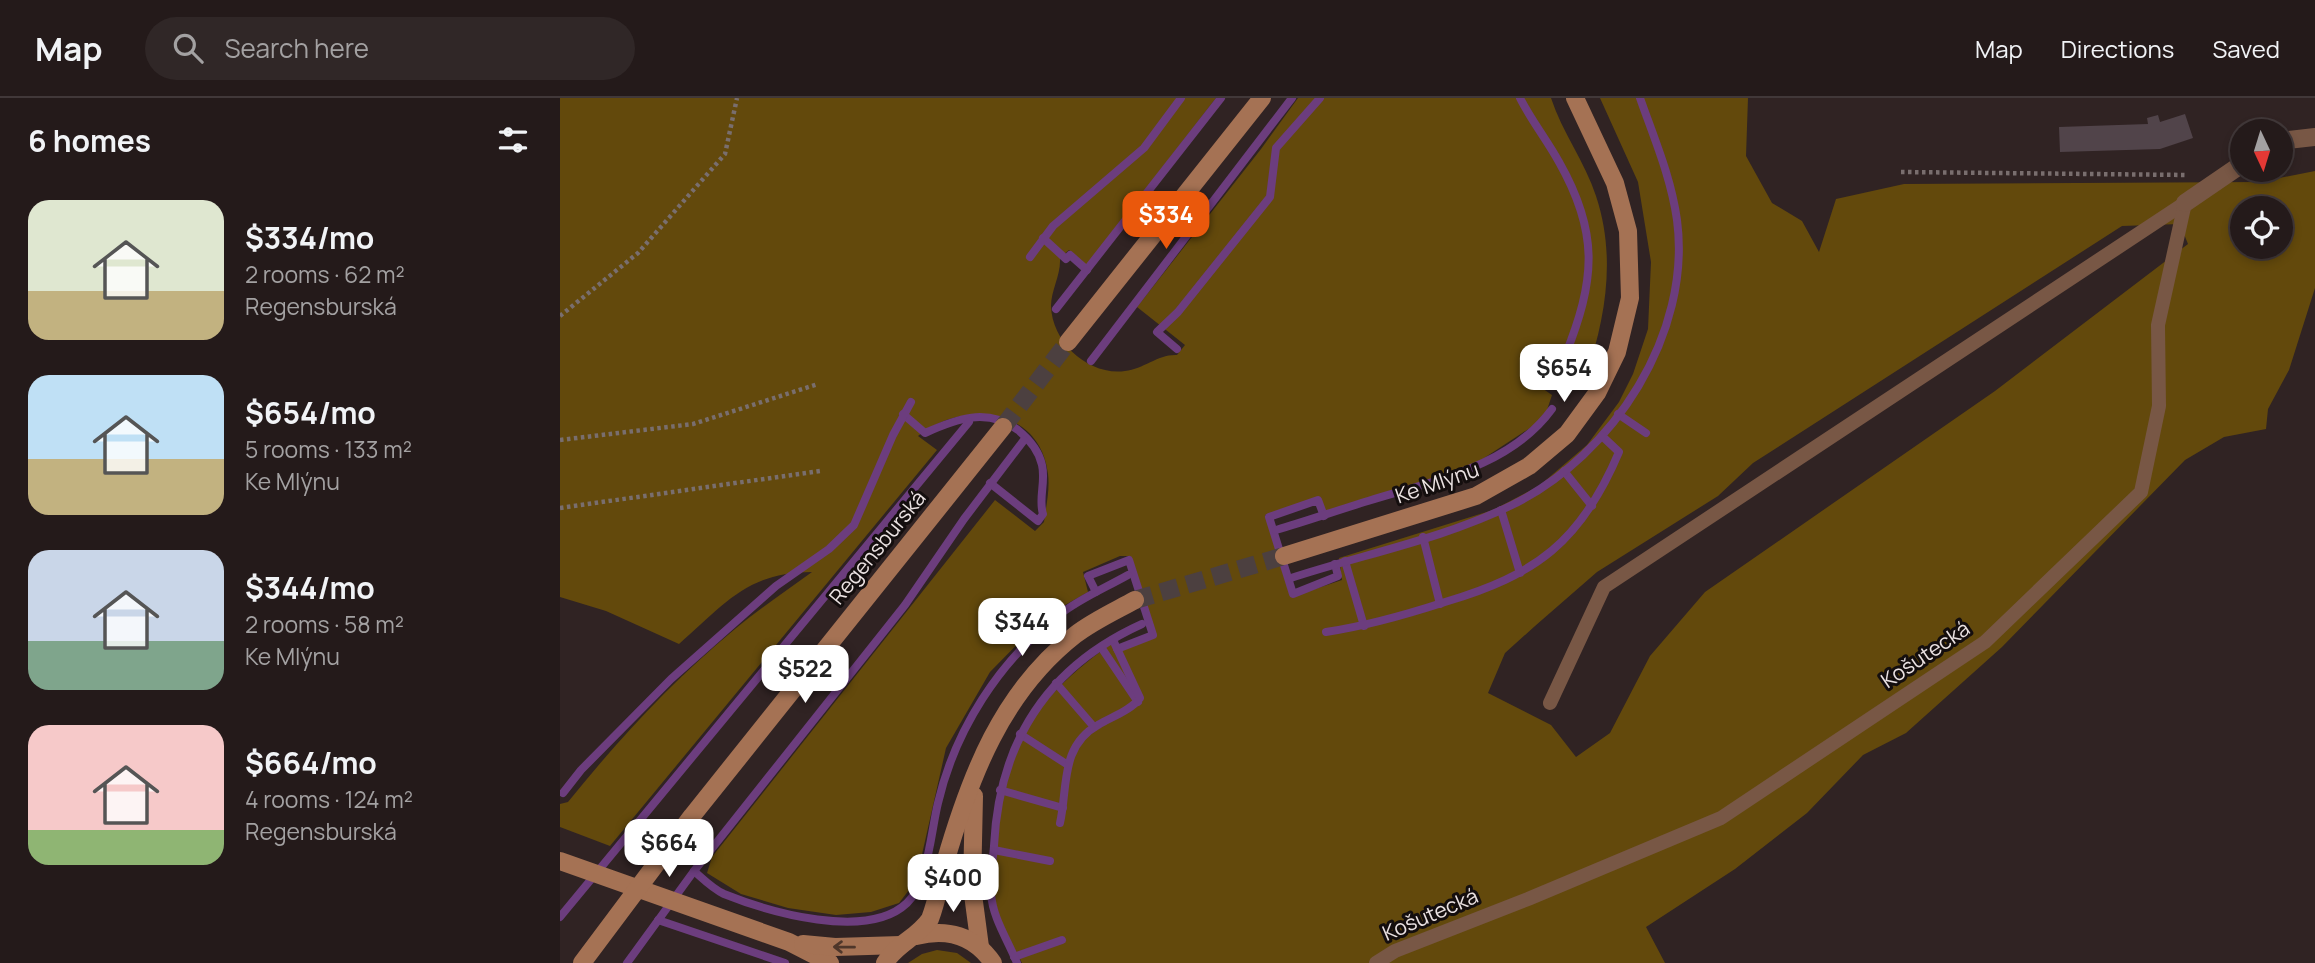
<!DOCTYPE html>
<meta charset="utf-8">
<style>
:root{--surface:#241a1a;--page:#302727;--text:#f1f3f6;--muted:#a3a1a2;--line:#413839;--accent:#ea580c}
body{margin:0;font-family:Manrope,sans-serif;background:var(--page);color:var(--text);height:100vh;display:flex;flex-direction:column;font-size:26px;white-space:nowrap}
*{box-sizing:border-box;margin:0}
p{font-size:23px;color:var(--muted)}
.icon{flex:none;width:38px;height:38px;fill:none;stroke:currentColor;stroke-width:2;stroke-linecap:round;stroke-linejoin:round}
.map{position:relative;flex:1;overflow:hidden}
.sheet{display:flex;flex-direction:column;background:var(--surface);width:560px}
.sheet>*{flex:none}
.needle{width:46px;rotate:176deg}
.fabs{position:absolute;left:1670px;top:21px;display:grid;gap:14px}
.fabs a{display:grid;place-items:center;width:63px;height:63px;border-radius:50%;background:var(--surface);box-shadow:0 4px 10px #0003,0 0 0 2px var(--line);font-size:35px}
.price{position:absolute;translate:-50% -60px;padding:0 16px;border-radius:14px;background:#fff;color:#222;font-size:23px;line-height:46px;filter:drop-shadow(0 2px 4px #0008)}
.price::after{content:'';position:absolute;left:50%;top:42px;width:21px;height:16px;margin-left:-10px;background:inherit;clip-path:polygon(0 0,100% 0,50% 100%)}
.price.current{background:var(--accent);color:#fff}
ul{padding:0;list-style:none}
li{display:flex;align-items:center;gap:21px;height:175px;padding:0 28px}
li span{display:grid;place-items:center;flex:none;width:196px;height:140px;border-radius:21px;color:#555}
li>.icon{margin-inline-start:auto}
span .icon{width:84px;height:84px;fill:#fffc;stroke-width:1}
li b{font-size:30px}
h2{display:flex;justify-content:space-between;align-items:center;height:84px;padding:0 28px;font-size:30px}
header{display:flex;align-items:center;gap:42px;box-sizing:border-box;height:98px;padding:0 35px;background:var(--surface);border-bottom:2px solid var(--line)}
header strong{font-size:33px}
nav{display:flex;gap:38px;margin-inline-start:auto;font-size:24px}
.search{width:490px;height:63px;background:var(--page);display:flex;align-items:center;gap:18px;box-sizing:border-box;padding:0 24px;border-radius:38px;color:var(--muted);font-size:26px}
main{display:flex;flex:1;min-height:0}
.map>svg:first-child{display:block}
</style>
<header>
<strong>Map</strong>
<div class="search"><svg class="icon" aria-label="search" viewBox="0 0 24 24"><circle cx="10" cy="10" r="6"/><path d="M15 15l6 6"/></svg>Search here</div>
<nav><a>Map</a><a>Directions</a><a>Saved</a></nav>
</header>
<main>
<section class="sheet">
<h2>6 homes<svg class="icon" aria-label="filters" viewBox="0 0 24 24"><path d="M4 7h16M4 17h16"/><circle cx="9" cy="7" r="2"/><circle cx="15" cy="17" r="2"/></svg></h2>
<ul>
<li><span style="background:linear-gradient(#dfe7d0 65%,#c2b280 0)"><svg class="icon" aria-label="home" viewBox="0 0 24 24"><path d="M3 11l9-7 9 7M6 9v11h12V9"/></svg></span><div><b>$334/mo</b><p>2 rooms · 62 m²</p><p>Regensburská</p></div></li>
<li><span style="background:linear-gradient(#bfe0f5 60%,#c2b280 0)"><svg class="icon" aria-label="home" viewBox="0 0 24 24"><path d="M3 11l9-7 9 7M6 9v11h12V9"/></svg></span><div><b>$654/mo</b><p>5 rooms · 133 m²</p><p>Ke Mlýnu</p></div></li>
<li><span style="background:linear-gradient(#c9d6e8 65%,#7fa58c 0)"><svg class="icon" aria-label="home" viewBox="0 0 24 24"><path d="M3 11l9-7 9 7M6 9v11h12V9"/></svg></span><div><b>$344/mo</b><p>2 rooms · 58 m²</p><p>Ke Mlýnu</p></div></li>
<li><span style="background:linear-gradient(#f6c9c9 75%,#8fb573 0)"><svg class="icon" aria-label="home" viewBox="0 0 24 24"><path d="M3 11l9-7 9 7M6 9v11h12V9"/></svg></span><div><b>$664/mo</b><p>4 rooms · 124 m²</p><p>Regensburská</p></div></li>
</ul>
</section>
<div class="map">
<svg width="1755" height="865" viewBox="0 0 1755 865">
<rect width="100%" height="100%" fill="#302323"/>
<g fill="#63490c" fill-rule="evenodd">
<path d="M0,0H656L526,168L509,152L500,160C501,177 491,192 491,208C492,245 529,278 565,273C584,271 598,256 617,257L625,247L577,209L701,51L738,0H991C1002,34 1025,64 1036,98C1056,158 1046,219 1026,278L1019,282L986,265L976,286L992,297L986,315L973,328L915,366L899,374L765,415L760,399L705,417L731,499L782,482L779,460L933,412L979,388L1027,347L1059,304L1073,276L1088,231L1091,164L1078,84L1040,0H1188L1186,58L1212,105L1242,123L1259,154L1276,101L1344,86L1699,84L1755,73V190L1729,272L1708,311L1706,331L1664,339L1625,362L1442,549L1346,635L1303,657L1247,715L1175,771L1086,829L1105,865H462C453,848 442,830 437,811C431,791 436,768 437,747C444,650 472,602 551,546L556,554L595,539L570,458H560L523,474L528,494L484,519L430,574L386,650L356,783L339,805L311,814L276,817L228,810L181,796L147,775L152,759L435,402L475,433L484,424C486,409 490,391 488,376C480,308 402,302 358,338L377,352L50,748L0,729V706L8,704C58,642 113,582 175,531C199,511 226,493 252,474C187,474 164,507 119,546L46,513L0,499ZM1682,110H1720V149H1682ZM1620,126L1628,146L1435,293L1145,494L1090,558L1050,635L1016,659L991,627L928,595L945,555L975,528L1037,474L1158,398L1193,365L1562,128Z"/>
<path d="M377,852L397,855L411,865H348L362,856Z"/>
</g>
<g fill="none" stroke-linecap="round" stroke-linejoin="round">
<g stroke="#6c3d7e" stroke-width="8">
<path d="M960,0C971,22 987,42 999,64C1040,136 1035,183 1005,258"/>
<path d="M483,140L506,161L510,157L527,172"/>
<path d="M470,159L493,128L584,50L621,0"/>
<path d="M496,211L661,0"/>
<path d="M617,251L597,234L618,214L710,99L716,50L760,0"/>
<path d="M531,263L732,0"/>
<path d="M343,316L365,335C396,321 427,309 458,332C469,341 479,353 482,367C486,384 478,401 483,416L478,423L430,385"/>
<path d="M1058,316L1086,335"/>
<path d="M1004,373L1032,408"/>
<path d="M941,412L960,475"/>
<path d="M764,418L758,402L709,419L733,496L778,478L775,466"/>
<path d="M716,432C747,423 778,412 808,403C872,383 950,369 992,311"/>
<path d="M863,439L880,506"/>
<path d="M785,463L804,528"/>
<path d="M731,480C804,456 883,441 952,407C1054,357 1132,235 1117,122C1111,79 1094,40 1080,0"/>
<path d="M536,494L528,478L569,462L593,537L557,551"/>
<path d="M766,534C806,528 845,517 885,504C976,477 1021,444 1059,354L1042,338"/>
<path d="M541,549L578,604"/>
<path d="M496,585L534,629"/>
<path d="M460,636L508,667"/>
<path d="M440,692L503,710"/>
<path d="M3,695L21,672L111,581L216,488L269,451L294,427L333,337L351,304"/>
<path d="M500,725C508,689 500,648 538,627C551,619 570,613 580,600L553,542"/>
<path d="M434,752L490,763"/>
<path d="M134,773C143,781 153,791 164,796C209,814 307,843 347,805C368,785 371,733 378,705C395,632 439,563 499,517C519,501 545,490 568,477"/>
<path d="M0,819L409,324"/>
<path d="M98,822L225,865"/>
<path d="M454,859L502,842"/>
<path d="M67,865L134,773L345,507L404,421L464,342"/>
<path d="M457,865C448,842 433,821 431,796C429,780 433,763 434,748C439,645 487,569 582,526"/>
</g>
</g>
<path fill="#51444a" d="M1625,16L1633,40L1600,51L1500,54L1499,29L1588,26L1587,20L1598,17L1600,24Z"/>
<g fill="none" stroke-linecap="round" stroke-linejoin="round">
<g stroke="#4c4040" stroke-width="18" stroke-dasharray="18 9" stroke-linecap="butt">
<path d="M443,329L508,244"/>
<path d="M575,502L724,458"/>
</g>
<g stroke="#796e6e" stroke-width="4.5" stroke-dasharray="3.5 3.5" stroke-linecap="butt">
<path d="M1341,74L1626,77"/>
<path d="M0,218L78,155L165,56L177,0"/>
<path d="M0,342L133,326L258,286"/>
<path d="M0,410L260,373"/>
</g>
<g stroke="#785745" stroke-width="14">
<path d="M990,605L1044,489L1625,105"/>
<path d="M816,865L835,853L968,801L1161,720L1425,544L1581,394L1599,308L1598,227L1625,105"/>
</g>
<g stroke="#785745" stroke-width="18">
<path d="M1720,43L1755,39"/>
<path d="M1625,105L1682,66"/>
</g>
<g stroke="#a57254" stroke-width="18">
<path d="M508,244L702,0"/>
<path d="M724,458L916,398L969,368L1007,336L1037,295L1057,254L1070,200L1068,133L1055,85L1015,0"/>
<path d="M414,698L412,789L420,849"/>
<path d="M0,763L229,844L270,865"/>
<path d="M356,838C387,830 414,837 433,865"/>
<path d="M243,846L275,849L341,847"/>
<path d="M22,865L132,718L443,329"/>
<path d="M325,865C336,846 357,840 370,821C377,803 380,784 385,765C410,678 442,594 515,537C533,523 555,513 575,502"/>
</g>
</g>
<defs><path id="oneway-shaft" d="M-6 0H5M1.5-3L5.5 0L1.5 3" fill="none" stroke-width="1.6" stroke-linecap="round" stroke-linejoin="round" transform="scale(1.75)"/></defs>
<use stroke="#4e362a" href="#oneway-shaft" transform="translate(284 849) rotate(-179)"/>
<g text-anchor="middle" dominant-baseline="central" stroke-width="6" stroke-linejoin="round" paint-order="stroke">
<g font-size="21" fill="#ebe2e2" stroke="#140e0e">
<text transform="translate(877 384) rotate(-19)">Ke Mlýnu</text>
<text transform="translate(317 449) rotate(-51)">Regensburská</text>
<text transform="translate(1365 556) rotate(-34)">Košutecká</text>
<text transform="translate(870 816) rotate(-23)">Košutecká</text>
</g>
</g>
</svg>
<div class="fabs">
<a><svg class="needle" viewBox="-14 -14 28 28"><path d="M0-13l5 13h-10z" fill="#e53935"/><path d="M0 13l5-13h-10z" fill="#a3a1a2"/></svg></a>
<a><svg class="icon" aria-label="locate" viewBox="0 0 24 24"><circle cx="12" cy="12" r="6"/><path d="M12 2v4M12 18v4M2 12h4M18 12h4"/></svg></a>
</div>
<b class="price current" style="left:606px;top:153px">$334</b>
<b class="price" style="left:1004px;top:306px">$654</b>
<b class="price" style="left:462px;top:560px">$344</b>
<b class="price" style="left:245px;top:607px">$522</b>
<b class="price" style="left:109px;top:781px">$664</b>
<b class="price" style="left:393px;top:816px">$400</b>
</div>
</main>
